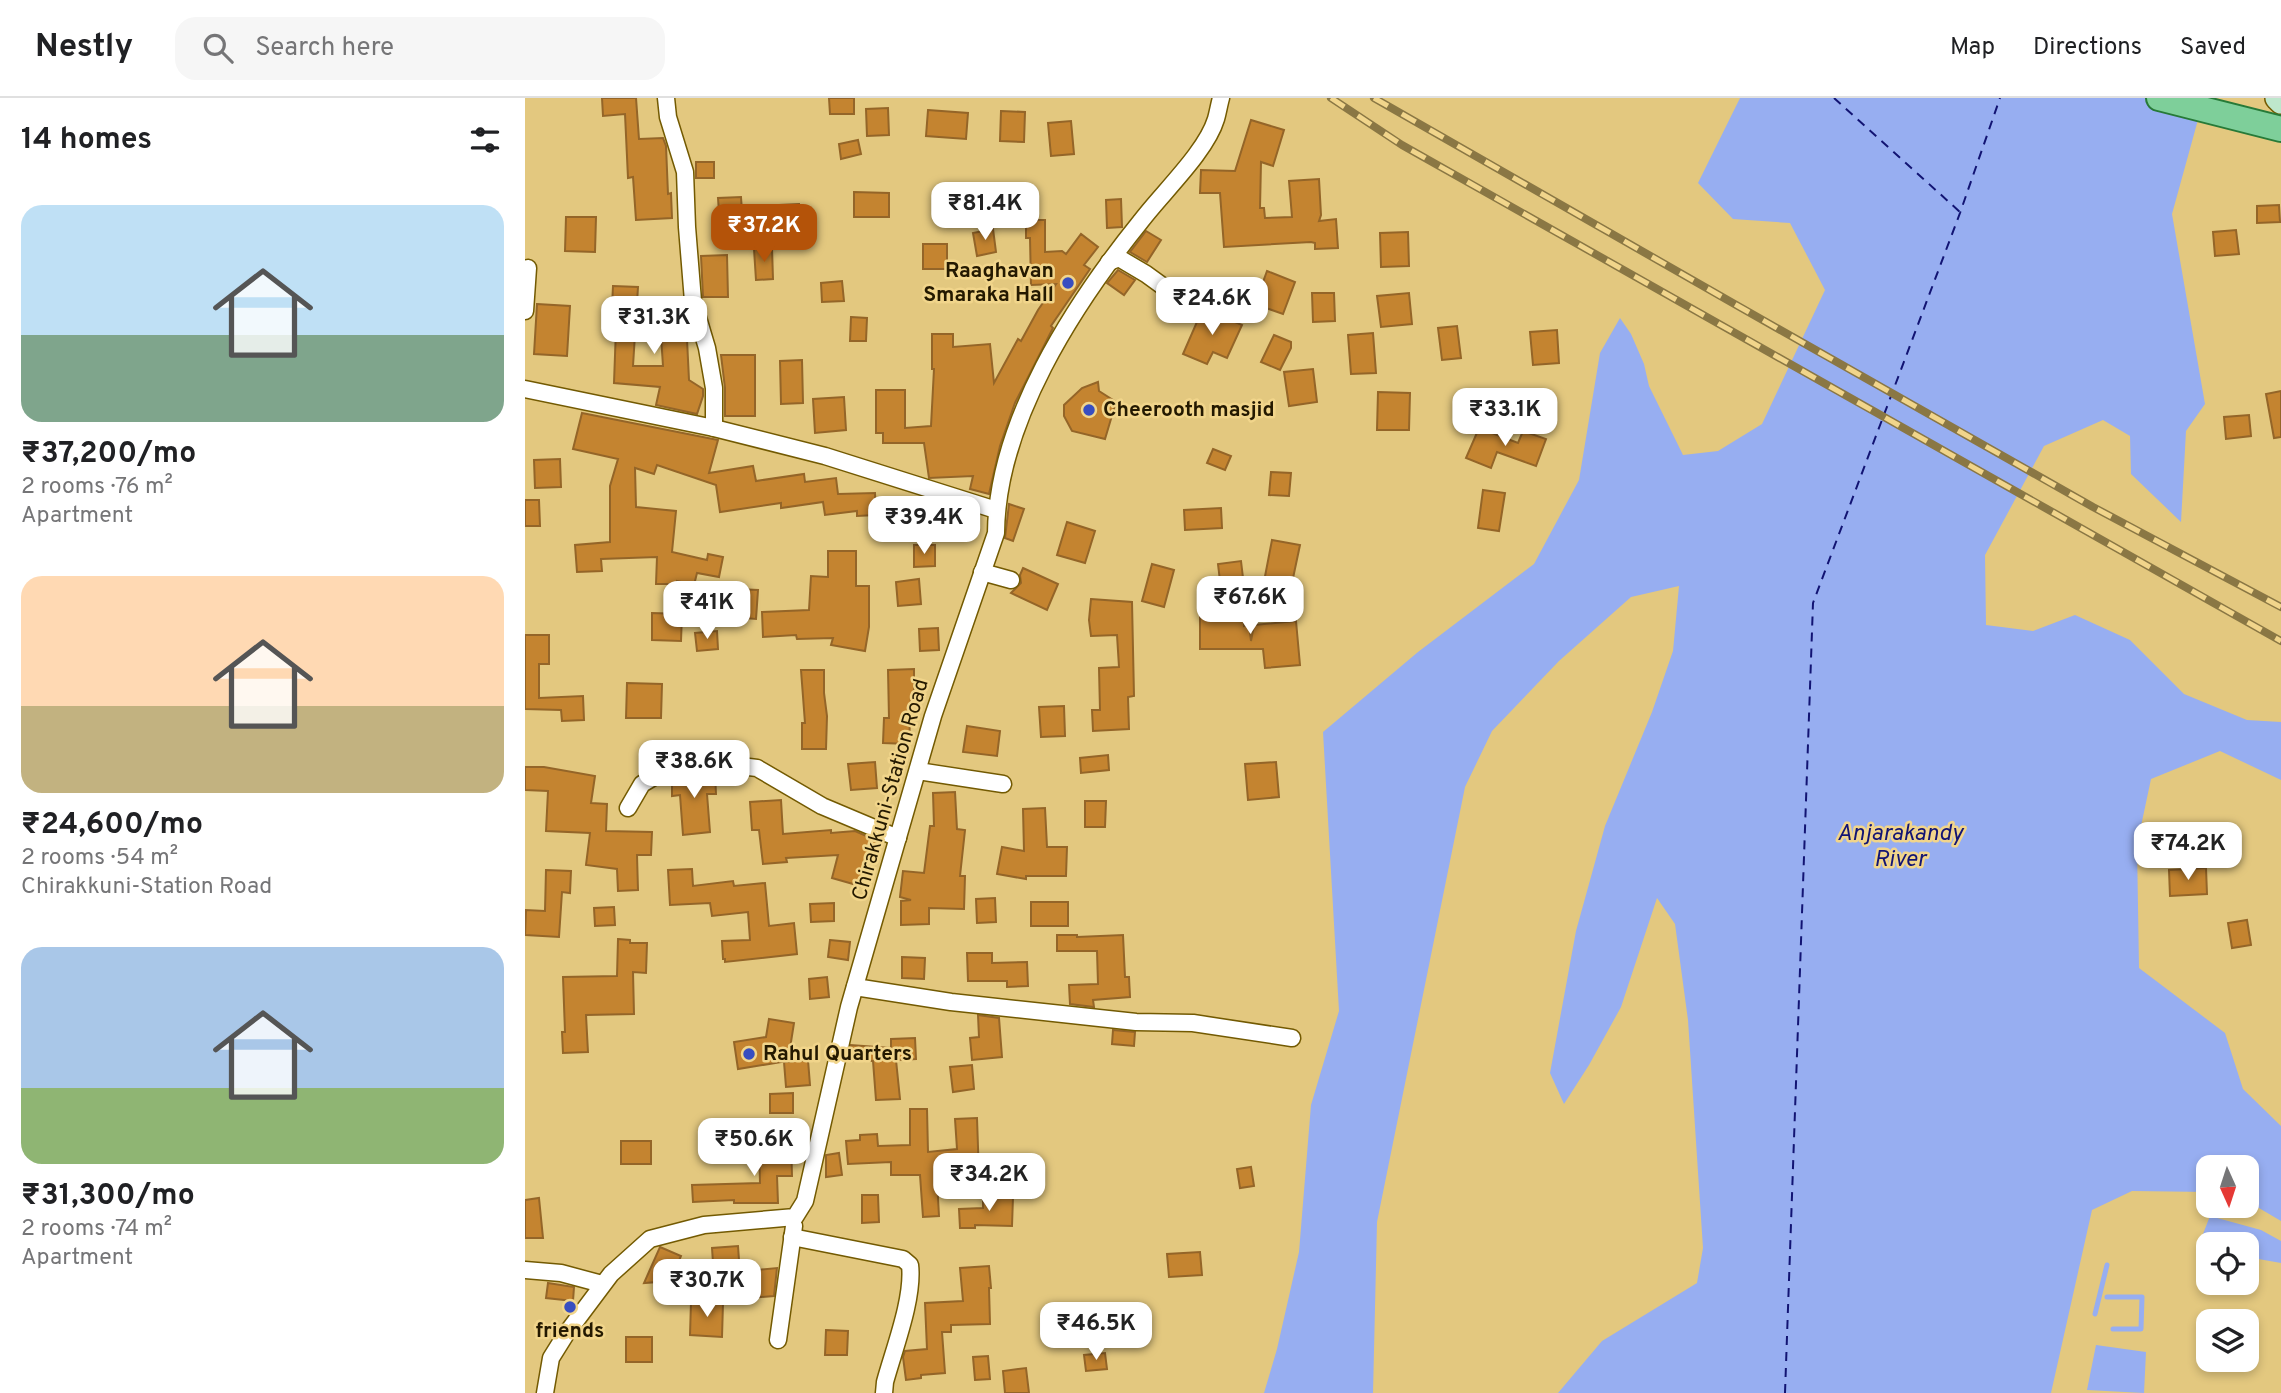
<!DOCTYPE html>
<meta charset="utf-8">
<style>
:root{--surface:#fff;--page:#f6f6f6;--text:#202124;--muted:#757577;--line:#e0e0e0;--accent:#b45309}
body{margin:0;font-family:Overpass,sans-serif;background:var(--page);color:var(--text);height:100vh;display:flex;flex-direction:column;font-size:26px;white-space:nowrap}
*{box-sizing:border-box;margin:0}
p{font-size:23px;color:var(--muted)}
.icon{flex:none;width:38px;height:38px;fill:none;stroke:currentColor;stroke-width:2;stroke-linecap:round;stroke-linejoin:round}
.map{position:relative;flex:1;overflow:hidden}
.drawer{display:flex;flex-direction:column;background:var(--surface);width:525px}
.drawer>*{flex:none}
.needle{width:46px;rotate:177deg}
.buttons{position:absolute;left:1671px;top:1057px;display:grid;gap:14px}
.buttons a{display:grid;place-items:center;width:63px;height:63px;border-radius:14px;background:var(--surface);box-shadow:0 4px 10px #0003;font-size:35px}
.price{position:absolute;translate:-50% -60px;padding:0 16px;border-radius:14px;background:#fff;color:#222;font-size:23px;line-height:46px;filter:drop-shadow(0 2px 4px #0008)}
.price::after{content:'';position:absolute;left:50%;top:42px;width:21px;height:16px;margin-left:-10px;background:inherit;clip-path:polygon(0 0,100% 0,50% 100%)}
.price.selected{background:var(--accent);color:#fff}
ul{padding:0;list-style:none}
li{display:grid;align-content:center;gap:14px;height:371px;padding:0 21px}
li span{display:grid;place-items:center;height:217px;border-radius:21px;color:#555}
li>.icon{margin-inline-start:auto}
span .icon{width:126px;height:126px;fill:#fffc;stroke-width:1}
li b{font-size:30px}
h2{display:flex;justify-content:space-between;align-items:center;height:84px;padding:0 21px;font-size:30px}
header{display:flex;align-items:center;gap:42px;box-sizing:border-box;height:98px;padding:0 35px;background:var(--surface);border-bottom:2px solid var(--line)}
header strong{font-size:33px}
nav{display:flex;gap:38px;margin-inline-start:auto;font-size:24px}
.search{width:490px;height:63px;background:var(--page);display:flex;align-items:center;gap:18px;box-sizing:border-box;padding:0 24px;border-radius:21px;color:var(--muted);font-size:26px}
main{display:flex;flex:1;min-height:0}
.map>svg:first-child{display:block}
</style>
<header>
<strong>Nestly</strong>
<div class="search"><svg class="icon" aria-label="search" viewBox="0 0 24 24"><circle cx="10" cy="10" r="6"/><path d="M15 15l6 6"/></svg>Search here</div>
<nav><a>Map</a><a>Directions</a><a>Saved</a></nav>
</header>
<main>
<section class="drawer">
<h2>14 homes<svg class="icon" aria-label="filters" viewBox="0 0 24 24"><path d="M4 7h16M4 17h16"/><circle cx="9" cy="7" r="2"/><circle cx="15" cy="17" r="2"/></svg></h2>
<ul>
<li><span style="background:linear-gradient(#bfe0f5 60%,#7fa58c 0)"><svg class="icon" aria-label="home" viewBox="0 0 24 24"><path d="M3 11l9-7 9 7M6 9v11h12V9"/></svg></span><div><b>₹37,200/mo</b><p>2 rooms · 76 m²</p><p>Apartment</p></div></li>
<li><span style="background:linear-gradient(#ffd9b3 60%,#c2b280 0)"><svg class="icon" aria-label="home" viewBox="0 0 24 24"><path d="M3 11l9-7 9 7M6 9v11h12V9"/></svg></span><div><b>₹24,600/mo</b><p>2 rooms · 54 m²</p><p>Chirakkuni-Station Road</p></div></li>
<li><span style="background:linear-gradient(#a9c7e8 65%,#8fb573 0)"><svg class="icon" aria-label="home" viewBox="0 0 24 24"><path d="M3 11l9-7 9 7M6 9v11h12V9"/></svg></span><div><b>₹31,300/mo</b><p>2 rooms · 74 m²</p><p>Apartment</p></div></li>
</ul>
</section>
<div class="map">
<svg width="1756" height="1295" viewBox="0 0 1756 1295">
<rect width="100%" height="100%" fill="#e3c87f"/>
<g fill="#97aef1">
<path d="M1215,0H1679L1647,116L1680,306L1661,333L1656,424L1606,376L1605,338L1578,322L1519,348L1460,457L1461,527L1508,533L1550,517L1605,542L1659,596L1722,622L1756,624V682L1695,653L1626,681L1612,747L1614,870L1700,935L1718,991L1756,1028V1123L1722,1103V1069H1684L1683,1094L1607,1093L1567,1112L1526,1295H1033L1077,1243L1172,1185L1178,1150L1163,922L1150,826L1132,800L1096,909L1064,967L1039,1006L1025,975L1051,833L1080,728L1127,614L1148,553L1154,488L1106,499L1034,563L967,633L940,689L852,1124L848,1295H739L752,1251L774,1154L786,1007L814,913L798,634L893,554L1009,466L1054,382L1075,255L1095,220L1106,236L1119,266L1124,288L1158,357L1193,353L1237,326L1300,192L1265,125L1208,121L1173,85Z"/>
<path d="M1685,1118L1736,1132L1756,1143V1165L1722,1159V1146H1687L1676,1141Z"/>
<path d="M1571,1247L1621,1254L1619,1295L1562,1292Z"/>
</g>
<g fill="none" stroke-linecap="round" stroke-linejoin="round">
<g stroke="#97aef1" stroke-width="5">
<path d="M1582,1199H1617L1616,1231H1588"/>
<path d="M1570,1216L1582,1167"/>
</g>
<g stroke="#121473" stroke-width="2" stroke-dasharray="9 7" stroke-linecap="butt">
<path d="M1309,0L1435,114"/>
<path d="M1260,1295L1288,505L1435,115L1475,0"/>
</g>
</g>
<g fill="#c48430" stroke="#946528" stroke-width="2">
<path d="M77,0H111L114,41L138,40L141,48L143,96L146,95L147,120L111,122L108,79L103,80L100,16L78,18Z"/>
<path d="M304,0H329V16H305Z"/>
<path d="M363,10L364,37L342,38L341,11Z"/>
<path d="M403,12L443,15L441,41L401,38Z"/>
<path d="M476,13L500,14L499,44L475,43Z"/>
<path d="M726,22L759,32L748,68L736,64L735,110H739L740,120L767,119L764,83L794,81L796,117L794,123L811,121L813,150L790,151V145L786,144L699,149L695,95H675L676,72L710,73Z"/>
<path d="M546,23L549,56L526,58L523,25Z"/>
<path d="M333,42L336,56L316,61L314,46Z"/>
<rect x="171" y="64" width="18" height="16"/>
<path d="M329,94L364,95V119H329Z"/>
<path d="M216,99L218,128L195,129L193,100Z"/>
<path d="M596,101L597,129L582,130L581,102Z"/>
<path d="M274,106L275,122L256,123L255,107Z"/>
<path d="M1754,107L1755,124L1732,125V108Z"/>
<path d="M41,119H71L70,154L40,153Z"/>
<path d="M501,122H520V154L537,153L541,156L556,136L573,149L559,167L565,171L526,228L528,230L490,305L475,348L464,396L445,391L448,378L404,380L399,345H358V335H351V292H380V330L406,328L409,271H407V236H428V249L465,246L469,285L493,241L496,243L513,212L531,186L506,187L505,140H501Z"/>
<path d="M468,131L471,154L452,158L448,135Z"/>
<path d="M1711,132L1714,156L1690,158L1688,134Z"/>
<path d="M621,133L636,142L622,164L605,154Z"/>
<path d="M883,134L884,168L856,169L855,135Z"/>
<rect x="398" y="146" width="24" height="25"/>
<path d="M247,150L248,181L231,182L229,151Z"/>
<path d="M202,157L203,199H178L176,158Z"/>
<path d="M593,172L610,182L599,197L582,185Z"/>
<path d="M742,173L770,184L758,216L730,206Z"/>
<path d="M317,183L319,203L297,204L296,185Z"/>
<path d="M88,188L113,189L108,268H138L135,222L161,221L164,282L178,291V298L172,316L131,307L135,289L89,285L91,230L86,229Z"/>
<path d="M787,195H809L810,223L788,224Z"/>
<path d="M884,195L887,226L856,229L852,198Z"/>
<path d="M12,206L45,208L42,258L9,256Z"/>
<path d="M678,210L717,227L702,260L688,254L682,266L658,256Z"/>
<path d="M326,219L342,220L341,243H325Z"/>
<path d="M932,228L936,260L917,262L913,230Z"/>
<path d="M1032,232L1034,265L1008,267L1005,234Z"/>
<path d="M848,235L851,275L826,276L823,237Z"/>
<path d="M749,237L766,244V250L755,272L736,264Z"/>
<path d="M196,257H230V318H200V290Z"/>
<path d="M277,262L278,305L256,306L255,263Z"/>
<path d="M788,271L792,304L764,308L759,274Z"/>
<path d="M573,284L574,293L591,304L580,341L547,333L539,318V307L557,290Z"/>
<path d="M1756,293V339L1749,340L1741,296Z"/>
<path d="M853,294L885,295L884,332H852Z"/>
<path d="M319,299L321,332L290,335L288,301Z"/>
<path d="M57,315L193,342L184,375L228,368L231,383L279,376L280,384L311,380L313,396L350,395L351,417L332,418V413L300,417L298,404L256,410V405L195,414L191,387L132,367L129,376L110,370L111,409L151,413L147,454L182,462L183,456L198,459L194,479L172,475L169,487L152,483V486H131L132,459L76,461L77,473L52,474L50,447L85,444V388L93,361L48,351Z"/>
<path d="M1724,317L1726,338L1701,341L1699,319Z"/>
<path d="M954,330L993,345L998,333L1021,341L1011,368L972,354L966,370L941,360Z"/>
<path d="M688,351L706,358L700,372L682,365Z"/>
<path d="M35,361L36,389L10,390L9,362Z"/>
<path d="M746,374L766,375L764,398L744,397Z"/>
<path d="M958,392L980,395L974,433L953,430Z"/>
<path d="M0,402H14L15,428H0Z"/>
<path d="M484,406L499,411L488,443L480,440Z"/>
<path d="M696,410L697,430L660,432L659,412Z"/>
<path d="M542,424L570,433L560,465L532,457Z"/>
<path d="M747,442L775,447L764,499L737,494Z"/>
<path d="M389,447H410V468L389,469Z"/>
<path d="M303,453H331V488H344V529L340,553L306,547L308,540L272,541L271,537L238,539L237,514L284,512L286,478L303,479Z"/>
<path d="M716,463L718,480L695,483L693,466Z"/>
<path d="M627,466L649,472L639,509L617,503Z"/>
<path d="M498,470L533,486L522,512L486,495L496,485L495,477Z"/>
<path d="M394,481L396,506L373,508L371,484Z"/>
<path d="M210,491L233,492L231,521L208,519Z"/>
<path d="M566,501L607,504L609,598L603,599L604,631L568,633L567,612H575L574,570L594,569L592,537L566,538L564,522Z"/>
<path d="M719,510V528L724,527L726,543L729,527L771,523L775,567L740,570L738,551H675V511Z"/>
<path d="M127,515L157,516L156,543L127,542Z"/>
<path d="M413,530L414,552L395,553L394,531Z"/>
<path d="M192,533L193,551L172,553L170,535Z"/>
<path d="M0,537H24V566H14V600L58,598L59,622L37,623L36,612L0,611Z"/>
<path d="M389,571V597H386L384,646L358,645L359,620H364L363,572Z"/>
<path d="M276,572H299V595L302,618L301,651H277V625H280Z"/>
<path d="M102,585L137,586L136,620H101Z"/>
<path d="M539,608L540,638L516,639L514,609Z"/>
<path d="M442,628L475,633L472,658L438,654Z"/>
<path d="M583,657L584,672L556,675L555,660Z"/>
<path d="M350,664L352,690L326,692L323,666Z"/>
<path d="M751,664L754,699L723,702L720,666Z"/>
<path d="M0,669H19L70,678L66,705L82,706L81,733L127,734L126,757H112L113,792L93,793L92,771L61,767L65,735L21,733L23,693L0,692Z"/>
<path d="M181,674L190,675L191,696H182L185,734L158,737L155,697L147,698V680L155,675Z"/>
<path d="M430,694L432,731L440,732L435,778H440L439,811L404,810V826L376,827V803L386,802L375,799L378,773L399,775L405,728H409L408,695Z"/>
<path d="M256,702L258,736L306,732V735L330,733L353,743L354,756L344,757L335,788L307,780L313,757L261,760L262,764L238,766L234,732H227L225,704Z"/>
<path d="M560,703H581L580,729H560Z"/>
<path d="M520,710L522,749H542L541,778H501V781L472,776L477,749L499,753L498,711Z"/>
<path d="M1681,770L1682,796L1645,798L1644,772Z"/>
<path d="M167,771L168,788L208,783L209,788L240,785L244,828L269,825L272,856L200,864V861H198L197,843L225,842L223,814L187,818L185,805L145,807L143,772Z"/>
<path d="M21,772L46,773L45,795L37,794L34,839L0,837L1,812L20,813Z"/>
<path d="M470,800L471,824L452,825L451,801Z"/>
<rect x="506" y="804" width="37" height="24"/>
<path d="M309,805V823L286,824L285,806Z"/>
<path d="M89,809L90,827L70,828L69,810Z"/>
<path d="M1722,822L1726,847L1707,850L1703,825Z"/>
<path d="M532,837H552V839L598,837L600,879H604L605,899L568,902L569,909L545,906L544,887L573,886L572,853H532Z"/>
<path d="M93,841L105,842V845H122L121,875L108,874L109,916L61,917L63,954L38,955L37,934H40L38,879L92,878Z"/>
<path d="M305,842L325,844L323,862L303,859Z"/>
<path d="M442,855H467V865L502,864L503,888L482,889V883H443Z"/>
<path d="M377,859L400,860L399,881L377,880Z"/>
<path d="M302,879L304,899L285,901L284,881Z"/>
<path d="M453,917L474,920L477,959L447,962L445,940L454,939Z"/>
<path d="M244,921L269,925L263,963L213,971L209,944L241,939Z"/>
<path d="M588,932L610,934L609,948L587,946Z"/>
<path d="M390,940L391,961L371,962L375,1001L351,1002L348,963L325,962L326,947L366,950V941Z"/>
<path d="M283,962L285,987L261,989L259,964Z"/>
<path d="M447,967L449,991L428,994L425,969Z"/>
<path d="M268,995V1015H245V996Z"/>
<path d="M385,1011H402L403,1054L432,1051L430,1021L452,1020L454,1078L420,1077V1081L412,1082L414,1118L398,1119L395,1077H366V1064L323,1066L321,1043L335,1042V1037L352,1036L353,1048L385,1047Z"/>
<path d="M234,1042H266L267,1078H252L253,1105H209V1102L168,1104L167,1087L235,1085Z"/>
<rect x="96" y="1043" width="30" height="23"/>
<path d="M314,1055L317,1077L301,1079V1057Z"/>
<path d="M726,1069L729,1088L715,1090L712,1071Z"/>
<path d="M337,1097H353L354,1124L337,1125Z"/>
<path d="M458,1098L488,1099L487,1128L450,1127V1130H435L434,1111L458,1110Z"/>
<path d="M14,1100L18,1140H0V1102Z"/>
<path d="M213,1148L215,1176L189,1179L187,1150Z"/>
<path d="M135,1149L156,1158L145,1183L119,1185Z"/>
<path d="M675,1154L677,1177L644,1179L642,1156Z"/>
<path d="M464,1168L466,1190H464L465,1226L426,1227V1234H417L420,1275L396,1277V1280L381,1282L378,1259L380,1253L402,1251L400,1205L438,1203L435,1170Z"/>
<path d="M252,1170L249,1198L225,1200L223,1173Z"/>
<path d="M23,1185L49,1189L48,1203L21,1200Z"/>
<path d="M166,1204L198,1205L197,1239L165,1237Z"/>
<path d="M550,1215L551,1239L533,1240L532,1216Z"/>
<path d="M301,1232L323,1233L322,1257H300Z"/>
<rect x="101" y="1239" width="26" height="25"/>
<path d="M580,1255L582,1271L561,1273L559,1257Z"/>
<path d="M463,1258L465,1281L450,1282L448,1259Z"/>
<path d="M501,1270L504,1295H480L478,1273Z"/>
</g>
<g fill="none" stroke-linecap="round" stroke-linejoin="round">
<g stroke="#735a02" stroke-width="19">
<g id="street">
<path d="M141,0L143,19L160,74L162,129L168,203L182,250L189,290V330"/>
<path d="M584,164L594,160L621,176L661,205"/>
<path d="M0,213L3,170"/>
<path d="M0,291L189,330L300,358L471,412"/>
<path d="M457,474L486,482"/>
<path d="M393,673L478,686"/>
<path d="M103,710L117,686L159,661L232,670L297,708L373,740"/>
<path d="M330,889L426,904L611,924L668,925L767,940"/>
<path d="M267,1139L378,1161L385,1167C389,1200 369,1251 360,1284L359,1295"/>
<path d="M0,1172L36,1175L77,1186"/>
<path d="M253,1242L269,1128"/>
<path d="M20,1295L26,1260L41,1236L86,1176L125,1141L179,1127L270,1119L280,1103L324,909L408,618L471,435C472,324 549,206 616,123C638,94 681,54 691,21C693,14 694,7 696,0"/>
</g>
</g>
<g stroke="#735a02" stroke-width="26">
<path id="secondary" d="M1752,0L1756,4"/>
</g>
<g stroke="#277a38" stroke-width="28">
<path id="primary" d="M1634,0L1756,31"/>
</g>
<use href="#street" stroke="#fff" stroke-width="16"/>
<use href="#secondary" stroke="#bee7cc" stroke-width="23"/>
<use href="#primary" stroke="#7ecf9a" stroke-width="24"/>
<g stroke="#8a7744" stroke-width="8">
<g id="rail">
<path d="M806,0L877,47L1756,543"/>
<path d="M849,0L1213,208L1568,409L1756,509"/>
</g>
</g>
<use href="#rail" stroke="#f1d58b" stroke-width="5" stroke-dasharray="16" stroke-linecap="butt"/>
</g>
<g fill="#384ec0" stroke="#f1d58b" stroke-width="2.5">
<circle cx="543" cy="185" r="7"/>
<circle cx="564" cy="312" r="7"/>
<circle cx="224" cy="956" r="7"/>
<circle cx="45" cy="1209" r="7"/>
</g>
<g text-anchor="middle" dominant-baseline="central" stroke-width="5" stroke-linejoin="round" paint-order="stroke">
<g font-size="21" font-weight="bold" fill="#241900" stroke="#f1d58b" text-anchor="start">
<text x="529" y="173" text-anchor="end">Raaghavan<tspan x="529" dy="24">Smaraka Hall</tspan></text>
<text x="578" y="312">Cheerooth masjid</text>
<text x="238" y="956">Rahul Quarters</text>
<text x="45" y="1233" text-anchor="middle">friends</text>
</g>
<g font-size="21" fill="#241900" stroke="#f1d58b">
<text transform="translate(366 692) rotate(-74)">Chirakkuni-Station Road</text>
</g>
<g font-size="23" font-style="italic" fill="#121473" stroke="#f1d58b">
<text x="1375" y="736">Anjarakandy<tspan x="1375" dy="26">River</tspan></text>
</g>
</g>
</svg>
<div class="buttons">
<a><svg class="needle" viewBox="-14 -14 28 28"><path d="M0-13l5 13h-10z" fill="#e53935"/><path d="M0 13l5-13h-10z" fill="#757577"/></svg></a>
<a><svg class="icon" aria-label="locate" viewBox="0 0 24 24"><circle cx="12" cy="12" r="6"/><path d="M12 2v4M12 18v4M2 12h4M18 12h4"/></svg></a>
<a><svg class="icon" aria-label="layers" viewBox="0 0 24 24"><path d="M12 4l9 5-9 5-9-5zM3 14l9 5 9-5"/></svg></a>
</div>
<b class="price" style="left:460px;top:144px">₹81.4K</b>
<b class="price selected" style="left:239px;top:166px">₹37.2K</b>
<b class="price" style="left:687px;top:239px">₹24.6K</b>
<b class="price" style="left:129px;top:258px">₹31.3K</b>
<b class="price" style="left:980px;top:350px">₹33.1K</b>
<b class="price" style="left:399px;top:458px">₹39.4K</b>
<b class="price" style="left:725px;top:538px">₹67.6K</b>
<b class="price" style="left:182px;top:543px">₹41K</b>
<b class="price" style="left:169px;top:702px">₹38.6K</b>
<b class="price" style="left:1663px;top:784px">₹74.2K</b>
<b class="price" style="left:229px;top:1080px">₹50.6K</b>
<b class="price" style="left:464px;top:1115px">₹34.2K</b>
<b class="price" style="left:182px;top:1221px">₹30.7K</b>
<b class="price" style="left:571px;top:1264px">₹46.5K</b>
</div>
</main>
